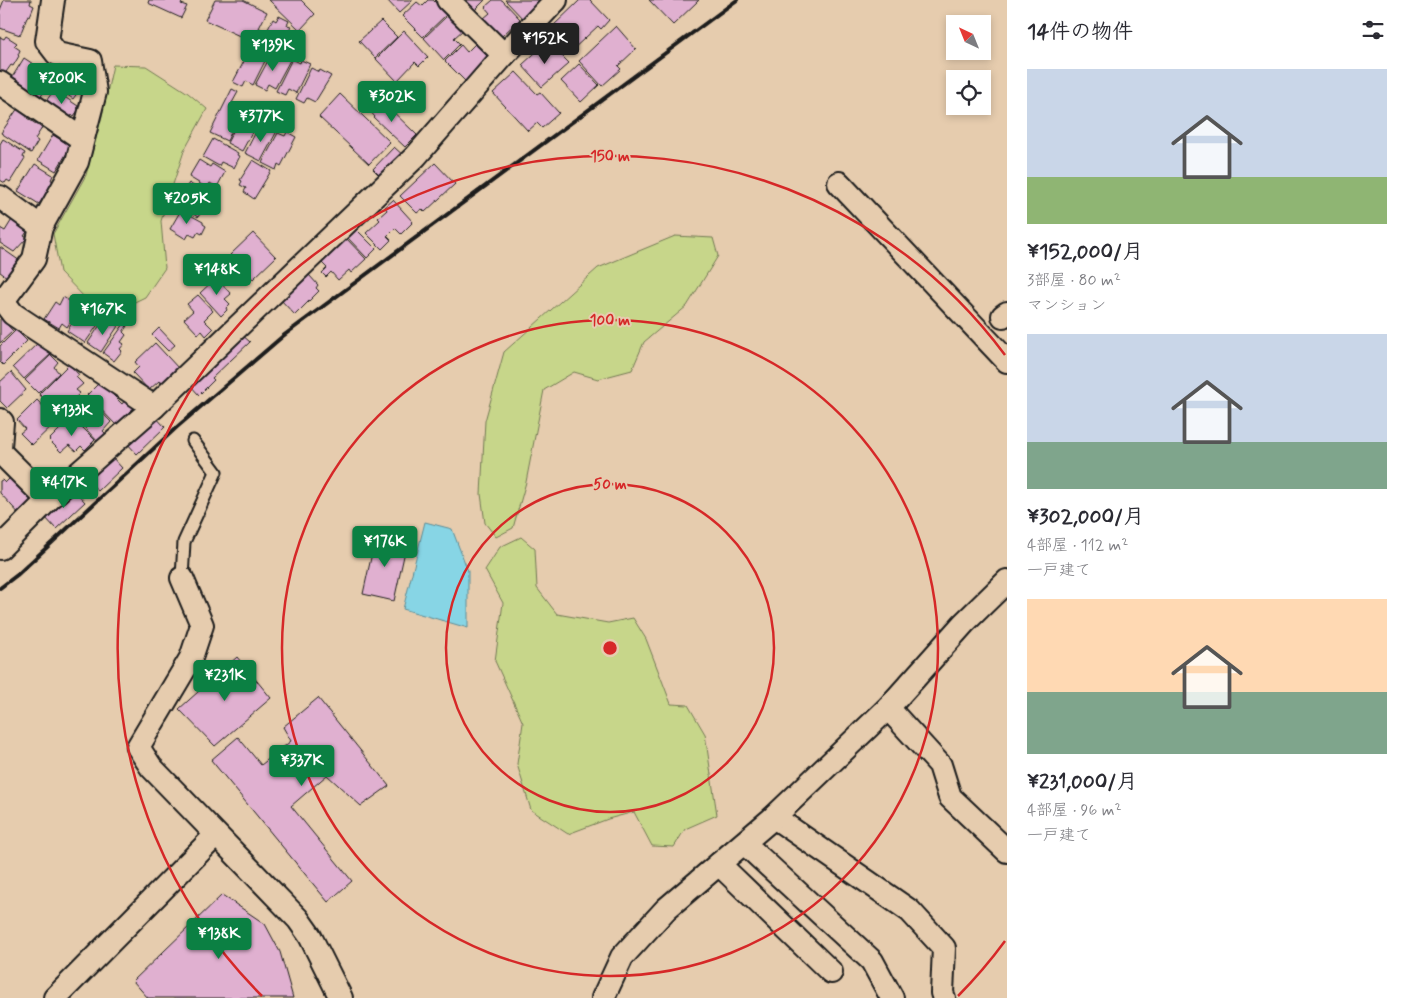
<!DOCTYPE html>
<html lang="ja">
<meta charset="utf-8">
<style>
:root{--surface:#fff;--page:#f7f7f7;--text:#2b2b33;--muted:#7c7c81;--accent:#0b8043}
body{margin:0;font-family:Mynerve,"Klee One",sans-serif;background:var(--page);color:var(--text);height:100vh;display:flex;flex-direction:column;font-size:19px;white-space:nowrap}
*{box-sizing:border-box;margin:0}
p{font-size:16px;color:var(--muted)}
.icon{flex:none;width:28px;height:28px;fill:none;stroke:currentColor;stroke-width:2;stroke-linecap:round;stroke-linejoin:round}
.map{position:relative;flex:1;overflow:hidden}
.drawer{display:flex;flex-direction:column;background:var(--surface);width:400px}
.drawer>*{flex:none}
.needle{width:32px;rotate:317deg}
.controls{position:absolute;left:946px;top:15px;display:grid;gap:10px}
.controls a{display:grid;place-items:center;width:45px;height:45px;border-radius:0px;background:var(--surface);box-shadow:0 2px 8px #0003;font-size:25px}
.price{position:absolute;translate:-50% -42px;padding:0 11px;border-radius:5px;background:var(--accent);color:#fff;font-size:16px;line-height:32px;filter:drop-shadow(0 1px 2px #0008)}
.price::after{content:'';position:absolute;left:50%;top:30px;width:15px;height:11px;margin-left:-8px;background:inherit;clip-path:polygon(0 0,100% 0,50% 100%)}
.price.active{background:#222;color:#fff}
ul{padding:0;list-style:none}
li{display:grid;align-content:center;gap:10px;height:265px;padding:0 20px}
li span{display:grid;place-items:center;height:155px;border-radius:0px;color:#555}
li>.icon{margin-inline-start:auto}
span .icon{width:90px;height:90px;fill:#fffc;stroke-width:1}
li b{font-size:21px}
h2{display:flex;justify-content:space-between;align-items:center;height:60px;padding:0 20px;font-size:21px}
main{display:flex;flex:1;min-height:0}
.map>svg:first-child{display:block}
</style>
<main>
<div class="map">
<svg width="1007" height="998" viewBox="0 0 1007 998">
<rect width="100%" height="100%" fill="#e6ccae"/>
<filter id="ink" filterUnits="userSpaceOnUse"><feTurbulence type="fractalNoise" baseFrequency=".02" numOctaves="2"/><feDisplacementMap in="SourceGraphic" scale="10" xChannelSelector="R" yChannelSelector="G"/><feConvolveMatrix kernelMatrix="1 2 1 2 8 2 1 2 1" color-interpolation-filters="sRGB"/></filter>
<g filter="url(#ink)">
<g fill="#c7d68a" stroke="#727953">
<path d="M113,65L146,66L188,93L207,109L184,151L161,221L165,268L145,297L116,311L89,302L60,272L53,234L86,175L102,116Z"/>
<path d="M675,236L713,238L718,256L687,306L644,342L632,370L598,379L574,372L544,390L526,482L513,528L496,537L485,523L481,494L485,421L504,352L598,268Z"/>
<path d="M521,537L535,549L537,588L557,614L608,623L633,618L646,639L671,704L688,705L705,734L717,815L685,829L674,847L652,846L634,812L608,819L568,834L531,810L517,764L523,723L495,661L503,603L485,570L500,547Z"/>
</g>
<path fill="#87d5e5" stroke="#5c8b95" d="M425,522L452,529L468,571V628L403,609Z"/>
<g fill="#e0b0d0" stroke="#1c1c1c">
<path d="M4,0H31L30,4L34,6L30,16L28,15L20,35L0,28V10Z"/>
<path d="M149,0H183L181,4L187,6L181,18L148,3Z"/>
<path d="M215,0H243L267,12L259,28L263,30L257,44L205,20Z"/>
<path d="M269,0H301L315,14L300,30Z"/>
<path d="M387,0H413L399,13Z"/>
<path d="M428,0H433L447,14L423,37L402,16L417,2L422,6Z"/>
<path d="M465,0H485L473,12L463,2Z"/>
<path d="M493,0H502L520,19L501,37L484,18L490,13L485,7Z"/>
<path d="M505,0H545L525,21Z"/>
<path d="M580,0H590L609,20L601,29L598,26L572,50L551,28Z"/>
<path d="M649,0H699L673,25Z"/>
<path d="M448,15L463,30L454,38L460,44L444,60L424,38Z"/>
<path d="M279,16L289,21L287,25L291,26L280,48L273,45L270,52L259,47L273,19L276,21Z"/>
<path d="M381,21L397,37L375,58L359,41Z"/>
<path d="M616,26L636,49L618,66L621,69L602,86L579,61Z"/>
<path d="M404,31L428,57L419,66L415,62L397,81L376,59Z"/>
<path d="M6,36L17,43L14,46L20,50L18,55L19,56L13,66L11,65L4,75L0,72V37L4,39Z"/>
<path d="M546,43L557,55L559,53L569,63L542,87L522,65Z"/>
<path d="M475,44L490,59L466,82L445,61L461,45L467,52Z"/>
<path d="M249,52L257,56L259,53L267,57L253,85L246,81L243,87L233,82Z"/>
<path d="M271,55L279,59L281,55L290,60L275,88L268,84L265,90L255,85Z"/>
<path d="M24,58L53,77L40,98L11,79Z"/>
<path d="M292,59L300,63L301,60L310,64L296,93L288,89L285,95L276,91Z"/>
<path d="M579,64L599,85L581,102L561,81Z"/>
<path d="M69,67L83,77L85,82L73,99L55,86Z"/>
<path d="M311,68L319,72L320,70L331,76L315,102L307,98L304,103L296,99Z"/>
<path d="M516,72L537,94L540,92L559,113L542,128L537,123L528,131L493,93Z"/>
<path d="M232,89L238,92L232,103L242,109L227,141L210,133Z"/>
<path d="M54,90L78,106L77,108L79,109L74,116L72,115L69,120L44,104Z"/>
<path d="M340,94L390,142L369,164L319,117Z"/>
<path d="M379,98L417,135L405,147L374,118L375,117L369,110Z"/>
<path d="M18,108L28,115L27,118L42,128L35,139L38,141L31,153L1,133Z"/>
<path d="M250,115L259,120L242,151L227,143L241,116L248,119Z"/>
<path d="M259,126L267,130L268,126L277,131L261,161L245,153Z"/>
<path d="M287,132L296,137L281,166L278,164L276,170L262,163L278,133L285,136Z"/>
<path d="M53,135L71,146L56,171L38,160Z"/>
<path d="M3,139L25,153L23,157L25,158L10,182L7,180L5,183L0,180V144Z"/>
<path d="M213,139L238,153L237,155L240,156L234,168L221,162L219,166L203,157Z"/>
<path d="M394,147L405,157L384,180L373,169Z"/>
<path d="M199,160L210,167L212,164L225,172L217,187L210,183L207,188L189,177Z"/>
<path d="M253,160L271,171L254,199L244,192L246,188L240,185L242,181L240,180Z"/>
<path d="M435,163L455,184L425,212L422,209L417,213L400,196Z"/>
<path d="M35,164L53,175L51,180L54,181L39,204L18,191Z"/>
<path d="M189,183L214,199L206,211L203,209L198,217L176,203Z"/>
<path d="M393,200L413,222L401,234L395,228L387,236L391,240L382,249L366,233L380,220L378,218L387,210L385,207Z"/>
<path d="M181,210L203,222V224L206,226L202,234L198,232L195,237L189,234L186,239L170,229Z"/>
<path d="M13,218L29,229L24,236L27,238L14,252L0,243V228L5,231Z"/>
<path d="M355,228L376,249L367,258L346,236Z"/>
<path d="M253,233L276,257L253,279L230,255Z"/>
<path d="M345,237L366,259L351,273L349,270L338,280L331,272L326,277L322,273L327,268L320,261Z"/>
<path d="M0,247L20,261L16,268L14,267L7,277L0,272Z"/>
<path d="M309,275L318,285L316,288L319,291L295,315L280,299L303,277L305,279Z"/>
<path d="M216,278L231,294L225,299L230,304L226,308L227,310L221,316L200,293Z"/>
<path d="M198,295L213,311L204,320L213,329L206,336L202,331L198,334L184,319L193,311L187,304Z"/>
<path d="M63,297L80,308L67,327L62,323L59,328L44,319L55,302L59,305Z"/>
<path d="M80,311L99,323L85,343L67,331Z"/>
<path d="M1,318L13,331L0,343V319Z"/>
<path d="M111,321L118,326L101,352L88,343L102,322L108,326Z"/>
<path d="M124,324L127,326L123,332L126,335L121,342L124,344L120,349L122,351L114,361L103,353Z"/>
<path d="M159,328L175,345L168,351L152,335Z"/>
<path d="M16,330L27,341L3,365L0,362V346Z"/>
<path d="M241,334L250,342L212,378L214,380L199,395L189,384Z"/>
<path d="M39,342L51,354L24,379L13,367Z"/>
<path d="M155,343L179,369L162,385L159,381L149,390L133,373L139,367L135,362Z"/>
<path d="M51,355L58,362L54,367L59,373L38,393L25,380Z"/>
<path d="M69,364L79,375L76,377L83,384L76,390L80,393L65,408L64,406L57,413L39,394Z"/>
<path d="M11,372L26,390L7,408L0,401V382Z"/>
<path d="M100,382L122,404L126,399L134,408L116,425L87,395Z"/>
<path d="M88,398L111,422L103,431L107,435L99,443L71,413Z"/>
<path d="M37,400L57,421L32,445L20,433L25,429L17,420Z"/>
<path d="M153,414L165,427L137,454L125,441Z"/>
<path d="M72,417L95,440L85,450L81,446L76,451L69,445L61,452L49,440Z"/>
<path d="M112,457L122,468L98,491L88,480Z"/>
<path d="M10,478L32,501L22,517L0,493V481L2,480L5,483Z"/>
<path d="M73,489L85,502L56,529L44,516Z"/>
<path d="M376,535L407,542L394,601L363,594Z"/>
<path d="M237,657L271,698L215,746L179,709Z"/>
<path d="M318,698L389,786L361,806L327,775L291,806L352,881L328,902L211,760L238,737L261,765L291,741L283,727Z"/>
<path d="M222,895L265,924L280,952L293,998H148L133,981Z"/>
</g>
<g fill="none" stroke-linecap="round" stroke-linejoin="round">
<g stroke="#1c1c1c" stroke-width="15">
<path id="service" d="M182,578L184,542L216,472L193,441"/>
</g>
<g stroke="#1c1c1c" stroke-width="26">
<g id="minor">
<path d="M448,0L504,55"/>
<path d="M0,83L82,139"/>
<path d="M839,183L1007,361"/>
<path d="M0,197L41,227"/>
<path d="M0,297L13,314L154,407"/>
<path d="M3,301L34,259L41,227L77,162L95,92L90,61L57,54L47,41L53,0"/>
<path d="M1003,316L1007,313"/>
<path d="M0,420L2,422L0,447"/>
<path d="M0,452L48,500"/>
<path d="M0,548L48,500L154,407L416,156L504,55L556,0"/>
<path d="M182,578L202,625L191,658L138,747L151,767L298,919L310,936L341,998"/>
<path d="M888,708L940,765L950,797L1007,851"/>
<path d="M774,817L910,911L944,948L942,993L944,998"/>
<path d="M744,843L872,961L892,998"/>
<path d="M719,864L831,972"/>
<path d="M55,998L216,835"/>
<path d="M603,998L622,957L666,909L774,817L888,708L964,623L1007,581"/>
</g>
</g>
<use href="#service" stroke="#e6ccae" stroke-width="11"/>
<use href="#minor" stroke="#e6ccae" stroke-width="22"/>
<path stroke="#1c1c1c" stroke-width="4" d="M0,588L17,575L177,427L283,336L737,0"/>
</g>
</g>
<g fill="none" stroke="#d62828" stroke-width="2.5">
<circle cx="610" cy="648" r="164"/>
<circle cx="610" cy="648" r="328"/>
<path d="M1005 941A492 492 0 0 1 958 996M262 996A492 492 0 1 1 1005 355"/>
</g>
<circle cx="610" cy="648" r="8" fill="#d62828" stroke="#e6ccae" stroke-width="2.5"/>
<g font-size="15" text-anchor="middle" font-weight="bold" fill="#d62828" stroke="#e6ccae" stroke-width="4" stroke-linejoin="round" paint-order="stroke">
<text x="610" y="161">150 m</text>
<text x="610" y="325">100 m</text>
<text x="610" y="489">50 m</text>
</g>
</svg>
<div class="controls">
<a><svg class="needle" viewBox="-14 -14 28 28"><path d="M0-13l5 13h-10z" fill="#e53935"/><path d="M0 13l5-13h-10z" fill="#7c7c81"/></svg></a>
<a><svg class="icon" aria-label="locate" viewBox="0 0 24 24"><circle cx="12" cy="12" r="6"/><path d="M12 2v4M12 18v4M2 12h4M18 12h4"/></svg></a>
</div>
<b class="price active" style="left:545px;top:65px">¥152K</b>
<b class="price" style="left:273px;top:72px">¥139K</b>
<b class="price" style="left:62px;top:105px">¥200K</b>
<b class="price" style="left:392px;top:123px">¥302K</b>
<b class="price" style="left:261px;top:143px">¥377K</b>
<b class="price" style="left:187px;top:225px">¥205K</b>
<b class="price" style="left:217px;top:296px">¥148K</b>
<b class="price" style="left:103px;top:336px">¥167K</b>
<b class="price" style="left:72px;top:437px">¥133K</b>
<b class="price" style="left:64px;top:509px">¥417K</b>
<b class="price" style="left:385px;top:568px">¥176K</b>
<b class="price" style="left:225px;top:702px">¥231K</b>
<b class="price" style="left:302px;top:787px">¥337K</b>
<b class="price" style="left:219px;top:960px">¥138K</b>
</div>
<section class="drawer">
<h2>14件の物件<svg class="icon" aria-label="filters" viewBox="0 0 24 24"><path d="M4 7h16M4 17h16"/><circle cx="9" cy="7" r="2"/><circle cx="15" cy="17" r="2"/></svg></h2>
<ul>
<li><span style="background:linear-gradient(#c9d6e8 70%,#8fb573 0)"><svg class="icon" aria-label="home" viewBox="0 0 24 24"><path d="M3 11l9-7 9 7M6 9v11h12V9"/></svg></span><div><b>¥152,000/月</b><p>3部屋 · 80 m²</p><p>マンション</p></div></li>
<li><span style="background:linear-gradient(#c9d6e8 70%,#7fa58c 0)"><svg class="icon" aria-label="home" viewBox="0 0 24 24"><path d="M3 11l9-7 9 7M6 9v11h12V9"/></svg></span><div><b>¥302,000/月</b><p>4部屋 · 112 m²</p><p>一戸建て</p></div></li>
<li><span style="background:linear-gradient(#ffd9b3 60%,#7fa58c 0)"><svg class="icon" aria-label="home" viewBox="0 0 24 24"><path d="M3 11l9-7 9 7M6 9v11h12V9"/></svg></span><div><b>¥231,000/月</b><p>4部屋 · 96 m²</p><p>一戸建て</p></div></li>
</ul>
</section>
</main>
